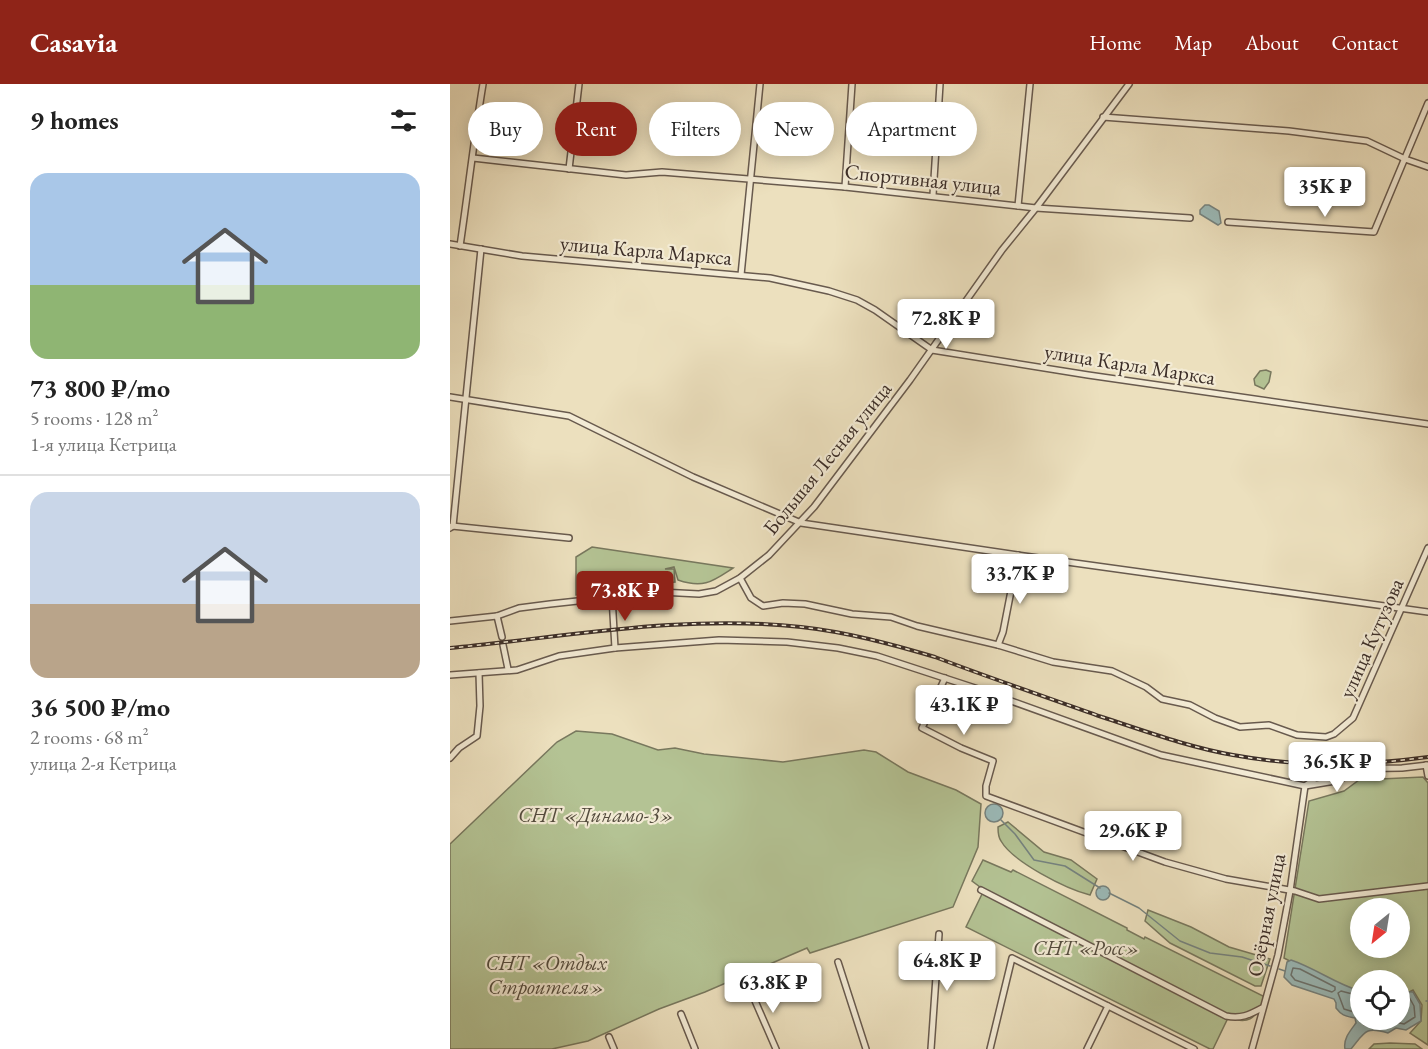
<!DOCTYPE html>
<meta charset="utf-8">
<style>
:root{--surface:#fff;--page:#f6f6f6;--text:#222;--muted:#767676;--line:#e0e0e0;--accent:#8f2418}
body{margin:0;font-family:"EB Garamond",serif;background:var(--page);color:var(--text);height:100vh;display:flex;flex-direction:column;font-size:22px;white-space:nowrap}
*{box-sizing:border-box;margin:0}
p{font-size:20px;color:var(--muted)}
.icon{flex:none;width:33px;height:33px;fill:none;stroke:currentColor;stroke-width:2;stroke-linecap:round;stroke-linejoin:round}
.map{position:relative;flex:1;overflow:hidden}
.sheet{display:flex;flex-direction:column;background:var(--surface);width:450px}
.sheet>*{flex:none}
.guide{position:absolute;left:18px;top:18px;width:570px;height:54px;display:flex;gap:12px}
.needle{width:39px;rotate:210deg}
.fabs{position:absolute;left:900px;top:814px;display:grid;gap:12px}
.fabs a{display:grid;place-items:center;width:60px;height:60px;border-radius:50%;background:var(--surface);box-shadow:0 3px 15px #0003;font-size:30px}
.price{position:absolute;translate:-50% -51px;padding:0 14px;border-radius:6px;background:#fff;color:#222;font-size:20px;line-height:39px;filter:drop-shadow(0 2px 3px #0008)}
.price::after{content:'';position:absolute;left:50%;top:36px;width:18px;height:14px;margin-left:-9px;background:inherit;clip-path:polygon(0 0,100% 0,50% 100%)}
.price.current{background:var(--accent);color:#fff}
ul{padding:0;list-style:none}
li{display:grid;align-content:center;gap:12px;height:318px;padding:0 30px}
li+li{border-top:2px solid var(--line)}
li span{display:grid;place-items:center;height:186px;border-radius:18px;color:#555}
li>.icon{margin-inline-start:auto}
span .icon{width:108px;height:108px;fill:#fffc;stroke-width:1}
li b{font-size:26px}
h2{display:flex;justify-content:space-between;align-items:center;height:72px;padding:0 30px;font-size:26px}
.chip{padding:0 21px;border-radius:27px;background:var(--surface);box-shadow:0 3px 15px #0003;font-size:21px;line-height:54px}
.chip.current{background:var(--accent);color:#fff}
header{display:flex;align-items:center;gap:36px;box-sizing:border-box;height:84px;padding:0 30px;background:var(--accent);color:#fff}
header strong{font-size:28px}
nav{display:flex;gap:33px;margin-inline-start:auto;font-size:21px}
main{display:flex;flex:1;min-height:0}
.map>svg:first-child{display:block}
</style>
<header>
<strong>Casavia</strong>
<nav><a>Home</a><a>Map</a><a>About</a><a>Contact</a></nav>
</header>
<main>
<section class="sheet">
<h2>9 homes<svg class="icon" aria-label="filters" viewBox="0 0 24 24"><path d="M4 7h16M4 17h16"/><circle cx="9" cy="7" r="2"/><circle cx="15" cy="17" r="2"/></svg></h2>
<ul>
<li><span style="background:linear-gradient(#a9c7e8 60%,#8fb573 0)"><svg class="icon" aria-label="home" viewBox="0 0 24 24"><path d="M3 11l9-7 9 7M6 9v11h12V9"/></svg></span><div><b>73 800 ₽/mo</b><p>5 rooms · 128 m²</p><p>1-я улица Кетрица</p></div></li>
<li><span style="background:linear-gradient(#c9d6e8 60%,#b9a48a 0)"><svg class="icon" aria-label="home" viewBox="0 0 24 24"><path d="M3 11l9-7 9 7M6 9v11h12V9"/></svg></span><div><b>36 500 ₽/mo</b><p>2 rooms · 68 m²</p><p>улица 2-я Кетрица</p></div></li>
</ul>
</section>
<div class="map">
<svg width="978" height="965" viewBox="0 0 978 965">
<rect width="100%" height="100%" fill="#ece0be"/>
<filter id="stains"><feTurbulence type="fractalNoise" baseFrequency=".00333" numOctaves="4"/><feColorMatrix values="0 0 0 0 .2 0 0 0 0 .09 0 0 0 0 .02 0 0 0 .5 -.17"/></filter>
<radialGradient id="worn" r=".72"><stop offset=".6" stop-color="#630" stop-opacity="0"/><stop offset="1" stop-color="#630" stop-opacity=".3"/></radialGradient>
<g fill="#b4c394" stroke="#78785e" stroke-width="1.5" fill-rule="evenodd">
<path d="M816,286L821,288L819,298L814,305L805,301L804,295L810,287Z"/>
<path d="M142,463L283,484C263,497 254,505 228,496L224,483L215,485H224L225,498L183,501L181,491L171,505L126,511V473Z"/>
<path d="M126,647L162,650L208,666L225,664L254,670L333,678L414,666L426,668L458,688L506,706L531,720L528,763L503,823L360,869L357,864L255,908L209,925L138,957L102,965H0V760L107,658Z"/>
<path d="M973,693L978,699V961L960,949L971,937L972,921L963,906L950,913V897H910V911L899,908L834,874L859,717L894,707L909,696ZM910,825H950V864H910Z"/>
<path d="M558,738L594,768L621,776L647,795L640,811C616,805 563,778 551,757C548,753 548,747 548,743Z"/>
<path d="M533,776L561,788L563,786L677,844V846L694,855L695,853L817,914C804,933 803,941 778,934L763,965H760L516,843L534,806L522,797Z"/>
<path d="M698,826L741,843L779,863L820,875L811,902H805L720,859L695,837Z"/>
<path d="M940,959L965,960L972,965H919L924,960Z"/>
</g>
<g fill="#9bbbba" stroke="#758380" stroke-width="1.5">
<path d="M755,121H759L769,127L771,139L768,141L750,130V126Z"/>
<circle cx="544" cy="729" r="9"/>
<circle cx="653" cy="809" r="7"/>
<path d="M841,876C865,884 886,900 910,907V936H950V907L963,908L970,920L971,937L956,946L946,944L938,949C915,942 915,948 901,965H895C893,955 900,947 906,939L905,934C896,932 892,932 886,924V919L884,915L842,901L834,893L837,878Z"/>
</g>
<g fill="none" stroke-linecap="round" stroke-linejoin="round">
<g stroke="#6c7471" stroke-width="1.5">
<path d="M843,884L850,885L885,903V906L882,908L845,896L841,891Z"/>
<path d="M910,912L891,907L888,909L894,925L907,929L910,933"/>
<path d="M911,936L914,941L924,939L937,942L945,938L954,940L965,933L964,922L959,913H950"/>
</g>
<g stroke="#758380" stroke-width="1.5">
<path d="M551,736L565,750L584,776L615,782L650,804"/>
<path d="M659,809L689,824L730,857L760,869L792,873L820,882"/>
<path d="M829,885L835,887"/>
<path d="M976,917H978"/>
</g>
<g stroke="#685a4e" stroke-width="8">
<g id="street">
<path d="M653,33L839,47L917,57L955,75L978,83"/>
<path d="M23,74L176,91L212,88L395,103L586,124L740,134"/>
<path d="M119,85L129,0"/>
<path d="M395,103L402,0"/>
<path d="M483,111L490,0"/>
<path d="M568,122L580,0"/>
<path d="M778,138L924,148L978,19"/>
<path d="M0,160L72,172L320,194L379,207L407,216L425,226L482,266L638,291L978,340"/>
<path d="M10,162C18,108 24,54 33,0"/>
<path d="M291,191L310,0"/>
<path d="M0,313L119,332L243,393L351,439L574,472L978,528"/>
<path d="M2,442L119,454"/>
<path d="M0,444L3,442L31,165"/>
<path d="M290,494L301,514L313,522L333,519L355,520L402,530L441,533L467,542L548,561L603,578L662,587L696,603L712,615L740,621L765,634L790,643L819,641L847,651L876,653L884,650L903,634L978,464"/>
<path d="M162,513L165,564"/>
<path d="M47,532L52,553"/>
<path d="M0,537L47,532L69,524L100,520L210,508L249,510L266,507L290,494L319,471L364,423L460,296L552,166L586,124L679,0"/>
<path d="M53,561L58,585"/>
<path d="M548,561L553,548L568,471"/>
<path d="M0,591L67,586L109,572L165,564L269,556L337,558L388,564L427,572L528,605L711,671L855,702L885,697L897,692L907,685"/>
<path d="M495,594L472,644L511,664L543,677L536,702V712L715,778L776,795L845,807L869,815L978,802"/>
<path d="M0,674L9,664L27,652L30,622L29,589"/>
<path d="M976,681L978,692"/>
<path d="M856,701L870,692L888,685L952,684L978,681"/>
<path d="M531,806L776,932C791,935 799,931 812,924"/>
<path d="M388,878L416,965"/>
<path d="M299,903L326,965"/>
<path d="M231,930L245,965"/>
<path d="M159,953L164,965"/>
<path d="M481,965L489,850"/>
<path d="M540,965L562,874L744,965"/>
<path d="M637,965L658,922"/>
<path d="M802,965L828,871L840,807L855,702"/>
</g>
</g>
<use href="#street" stroke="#f3ebd5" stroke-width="5"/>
<g stroke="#3c2e28" stroke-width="4">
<path id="rail" d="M0,564C116,553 234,530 351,543C397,548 441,560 485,573C540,594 596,613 652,633C695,647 738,663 783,671C848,683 913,682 978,673"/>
</g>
<use href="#rail" stroke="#f3ebd5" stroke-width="1.5" stroke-dasharray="4.5" stroke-linecap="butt"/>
</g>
<g text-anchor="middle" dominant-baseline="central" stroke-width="4.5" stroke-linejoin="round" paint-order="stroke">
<g font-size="21" fill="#3c2e28" stroke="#f3ebd5">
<text transform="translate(473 95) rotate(6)">Спортивная улица</text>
<text transform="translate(196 166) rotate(5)">улица Карла Маркса</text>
<text transform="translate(680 280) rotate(9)">улица Карла Маркса</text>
<text transform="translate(377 374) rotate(-51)">Большая Лесная улица</text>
<text transform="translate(921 554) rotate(-66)">улица Кутузова</text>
<text transform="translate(816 831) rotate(-79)">Озёрная улица</text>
</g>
<g font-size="21" font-style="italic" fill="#544c3e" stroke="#f3ebd5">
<text x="146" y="730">СНТ «Динамо-3»</text>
<text x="636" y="863">СНТ «Росс»</text>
<text x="96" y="878">СНТ «Отдых<tspan x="96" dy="24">Строителя»</tspan></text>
</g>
</g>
<rect width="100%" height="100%" filter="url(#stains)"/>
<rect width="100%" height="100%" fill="url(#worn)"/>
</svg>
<div class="fabs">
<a><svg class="needle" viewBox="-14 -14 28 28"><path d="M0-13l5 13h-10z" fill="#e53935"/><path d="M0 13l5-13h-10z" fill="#767676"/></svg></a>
<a><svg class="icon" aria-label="locate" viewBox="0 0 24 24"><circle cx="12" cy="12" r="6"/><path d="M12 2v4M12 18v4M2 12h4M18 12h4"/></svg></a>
</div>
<b class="price" style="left:875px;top:134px">35K ₽</b>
<b class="price" style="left:496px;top:266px">72.8K ₽</b>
<b class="price" style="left:570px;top:521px">33.7K ₽</b>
<b class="price current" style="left:175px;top:538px">73.8K ₽</b>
<b class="price" style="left:514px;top:652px">43.1K ₽</b>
<b class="price" style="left:887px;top:709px">36.5K ₽</b>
<b class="price" style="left:683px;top:778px">29.6K ₽</b>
<b class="price" style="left:497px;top:908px">64.8K ₽</b>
<b class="price" style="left:323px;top:930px">63.8K ₽</b>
<div class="guide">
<a class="chip">Buy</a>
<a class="chip current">Rent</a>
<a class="chip">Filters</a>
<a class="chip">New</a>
<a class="chip">Apartment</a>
</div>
</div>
</main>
